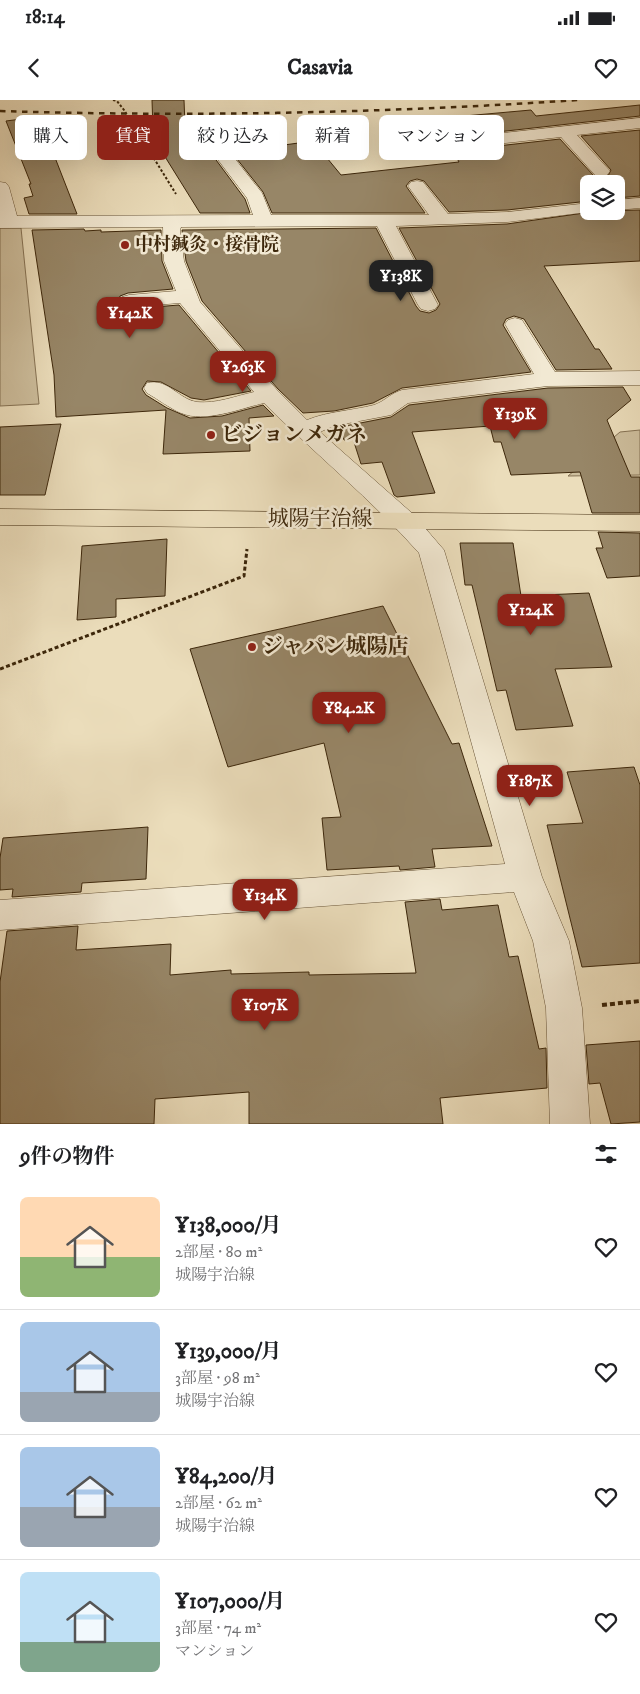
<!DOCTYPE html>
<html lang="ja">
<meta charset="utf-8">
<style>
:root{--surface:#fff;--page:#f6f6f6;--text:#202124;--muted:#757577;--line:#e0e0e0;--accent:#8f2418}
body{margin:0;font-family:"IM FELL DW Pica","Noto Serif JP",serif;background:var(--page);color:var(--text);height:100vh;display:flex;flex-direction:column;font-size:19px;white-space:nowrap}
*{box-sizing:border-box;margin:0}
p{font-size:16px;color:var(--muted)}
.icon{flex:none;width:28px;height:28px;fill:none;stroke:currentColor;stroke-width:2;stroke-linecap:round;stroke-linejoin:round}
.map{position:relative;height:1024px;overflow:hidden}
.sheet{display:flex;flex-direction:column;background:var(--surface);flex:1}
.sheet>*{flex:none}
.banner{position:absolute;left:15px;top:15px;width:610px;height:45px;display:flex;gap:10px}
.buttons{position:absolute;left:580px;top:75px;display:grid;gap:10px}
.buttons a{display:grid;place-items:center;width:45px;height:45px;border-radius:8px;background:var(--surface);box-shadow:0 5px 20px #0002;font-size:25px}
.price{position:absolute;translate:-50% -42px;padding:0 11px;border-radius:10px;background:var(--accent);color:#fff;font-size:16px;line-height:32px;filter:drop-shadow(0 1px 2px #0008)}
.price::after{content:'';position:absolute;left:50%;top:30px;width:15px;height:11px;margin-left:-8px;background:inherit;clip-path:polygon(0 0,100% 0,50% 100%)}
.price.current{background:#222;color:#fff}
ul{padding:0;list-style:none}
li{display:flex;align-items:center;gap:15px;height:125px;padding:0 20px}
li+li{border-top:1px solid var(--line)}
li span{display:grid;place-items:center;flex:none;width:140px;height:100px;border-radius:8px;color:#555}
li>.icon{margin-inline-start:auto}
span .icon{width:60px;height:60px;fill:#fffc;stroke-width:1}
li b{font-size:21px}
h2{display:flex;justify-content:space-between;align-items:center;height:60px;padding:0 20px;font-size:21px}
.pill{padding:0 18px;border-radius:8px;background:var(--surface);box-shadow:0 5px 20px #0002;font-size:18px;line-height:45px}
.pill.current{background:var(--accent);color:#fff}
.status{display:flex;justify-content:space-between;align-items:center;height:35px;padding:0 25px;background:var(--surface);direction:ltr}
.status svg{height:14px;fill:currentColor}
header{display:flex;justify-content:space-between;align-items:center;height:65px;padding:0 20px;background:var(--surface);font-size:22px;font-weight:700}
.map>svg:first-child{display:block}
</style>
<div class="status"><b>18:14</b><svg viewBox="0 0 49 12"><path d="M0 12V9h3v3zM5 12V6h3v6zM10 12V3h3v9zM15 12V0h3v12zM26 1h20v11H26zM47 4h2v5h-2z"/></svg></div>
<header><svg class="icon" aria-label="back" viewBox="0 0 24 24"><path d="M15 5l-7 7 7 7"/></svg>Casavia<svg class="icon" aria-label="heart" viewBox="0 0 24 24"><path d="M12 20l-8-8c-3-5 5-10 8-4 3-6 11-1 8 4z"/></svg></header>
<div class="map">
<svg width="640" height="1024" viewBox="0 0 640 1024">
<rect width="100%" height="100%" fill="#ebddbb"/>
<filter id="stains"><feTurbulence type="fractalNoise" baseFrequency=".004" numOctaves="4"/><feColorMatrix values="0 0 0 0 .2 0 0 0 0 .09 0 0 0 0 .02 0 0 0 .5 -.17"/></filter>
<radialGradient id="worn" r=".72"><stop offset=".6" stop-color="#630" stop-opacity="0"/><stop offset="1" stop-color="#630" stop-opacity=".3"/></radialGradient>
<g fill="#cdbe9d" stroke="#857254">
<path d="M0,128H21L39,304L0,306Z"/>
<path d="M640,330V375L568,376L620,332Z"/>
</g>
<g fill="#978667" stroke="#3d270b">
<path d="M152,0H184L185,26L216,21L220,27L265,21L284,45L313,41L341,75L459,62L453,51L560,39L594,76L601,78L608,76L611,70L581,36L640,30V96L616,98V84H589V101L507,110L449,112L424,81L417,79L410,81L406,86L425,113H272L263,92L218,35L211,33L203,35L202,41L245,99L250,113H200L149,31L153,30Z"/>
<path d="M640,5V16L444,38L431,19L531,10L536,16Z"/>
<path d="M37,17L54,55L77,114H29L24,98L33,96L29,84H31L6,21Z"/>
<path d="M640,110V161L544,166L595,249H599L612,269L556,270L524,219L514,216L506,219L503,225L531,272L402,288L373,303L334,311L303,313L278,289L202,201L186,161L182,130L376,128L416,206L420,211L429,213L436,210L440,204L399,128L507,124L598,111Z"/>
<path d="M84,129L85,131L101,130V132L161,130L162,161L173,189L128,193L120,196L118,202L121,207L129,209L179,205L251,291L204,300L191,298L161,282L147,281L142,289L146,295L167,308L190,318L222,316L263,305L274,316L249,318L250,351L163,354L166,310L56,317L54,275L32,130Z"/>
<path d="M623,287L631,300L607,320L631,377H640V413H592L580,372L511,375L501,342H494L490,326L412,332L435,393L397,397L394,395L382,362L361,364L353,339L344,340L340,327L391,317L409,305L548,288Z"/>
<path d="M61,324L45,395H0V327Z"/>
<path d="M598,432L640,433V476L607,478L596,448H603Z"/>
<path d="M167,439L165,496L116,499V517L77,520L82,446Z"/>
<path d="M460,443H513L521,496L589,493L612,567L555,569L573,626L516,630L506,590L497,591L472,485H465Z"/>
<path d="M383,506L452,644L459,643L492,746L432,749L435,767L400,770L399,766L327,770L322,718L341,717L324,643L228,667L190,549Z"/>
<path d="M634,667L640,685V863L582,867L547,725L583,723L567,672Z"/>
<path d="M148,727L146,779L82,783L81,792L12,797L13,789L0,790V758L3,738Z"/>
<path d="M440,799L442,810L498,805L509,857L518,856L539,949L546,948L547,988L440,998L443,1024H249V992L155,999L154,1024H0V882L7,831L78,826L76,850L171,844L170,875L231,870V874L309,872V875L416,873L405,802Z"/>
<path d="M640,941V1022L611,1024L600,983L589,984L586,945Z"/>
</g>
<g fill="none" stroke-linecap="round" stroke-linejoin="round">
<g stroke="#685437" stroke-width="1">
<g id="minor">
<path d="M640,18V28L577,35L610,71L607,75L601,76L595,75L561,37L450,49L444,48L442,44L444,40L450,39Z"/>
<path d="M211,35L217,36L262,93L271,115H429L408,86L411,82L417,81L423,82L448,114L507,112L589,103V111H596L507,122L396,126L438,205L435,209L428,211L421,209L418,205L377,126L181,127L180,130L184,161L200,202L277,290L307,320C329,311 351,311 374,305C384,302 391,293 402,290L534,274L505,224L508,220L515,218L522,220L555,272L640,271V285L548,286L408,303L391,315L333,326L320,332L413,414L444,450L542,777L569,841L582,908L590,1024H550L546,908L533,841L514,792L0,830V800L505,764L419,453C371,399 315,354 264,303C239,309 205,323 181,313C169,308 158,299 147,293L144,288L147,283C168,278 178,299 197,302C216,304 236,296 254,292L180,203L129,207L122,205L119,201L122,197L129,195L176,191L164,161L163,127L0,128V82L6,83L9,87L17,116L253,115L247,98L203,40L205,36Z"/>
<path d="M640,98V108L616,110V100Z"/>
</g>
</g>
<g stroke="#3d270b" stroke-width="1">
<path id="major" d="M0,409L640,415V431L0,425Z"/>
</g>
<path stroke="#3d270b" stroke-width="2" stroke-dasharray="2.5 2" stroke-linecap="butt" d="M113,0L117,1L124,10L176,94"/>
<path stroke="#3d270b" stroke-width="3" stroke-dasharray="4 2.5" stroke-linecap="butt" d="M0,569L244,476L247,449"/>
<path stroke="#3d270b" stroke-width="4" stroke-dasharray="5 3" stroke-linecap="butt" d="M602,905L640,901"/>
<use href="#minor" fill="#f2e9d3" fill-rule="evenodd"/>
<use href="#major" fill="#ebddbb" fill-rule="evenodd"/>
<path stroke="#3d270b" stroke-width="2.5" stroke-dasharray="5.5 5.5" stroke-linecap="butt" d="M0,11C193,17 385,13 578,0"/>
</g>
<g fill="#8f2418" stroke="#f2e9d3" stroke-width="2">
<circle cx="125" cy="145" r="5"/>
<circle cx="211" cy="335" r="5"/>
<circle cx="252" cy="547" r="5"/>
</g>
<g text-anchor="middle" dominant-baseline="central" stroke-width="5" stroke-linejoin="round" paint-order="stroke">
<g font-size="18" font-weight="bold" fill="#3d270b" stroke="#f2e9d3" text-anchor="start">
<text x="135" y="145">中村鍼灸・接骨院</text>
</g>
<g font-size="21" font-weight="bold" fill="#3d270b" stroke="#f2e9d3" text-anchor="start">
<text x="221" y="335">ビジョンメガネ</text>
<text x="262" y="547">ジャパン城陽店</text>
</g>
<g font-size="21" fill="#3d270b" stroke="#f2e9d3">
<text x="320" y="419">城陽宇治線</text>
</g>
</g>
<rect width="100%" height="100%" filter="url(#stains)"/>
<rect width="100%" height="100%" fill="url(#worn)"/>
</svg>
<div class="buttons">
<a><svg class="icon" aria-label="layers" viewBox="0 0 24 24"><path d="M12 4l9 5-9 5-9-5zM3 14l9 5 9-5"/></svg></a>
</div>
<b class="price current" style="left:401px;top:202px">¥138K</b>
<b class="price" style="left:130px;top:239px">¥142K</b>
<b class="price" style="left:243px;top:293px">¥263K</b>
<b class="price" style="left:515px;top:340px">¥139K</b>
<b class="price" style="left:531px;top:536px">¥124K</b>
<b class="price" style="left:349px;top:634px">¥84.2K</b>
<b class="price" style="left:530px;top:707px">¥187K</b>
<b class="price" style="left:265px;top:821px">¥134K</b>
<b class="price" style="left:265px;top:931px">¥107K</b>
<div class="banner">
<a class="pill">購入</a>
<a class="pill current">賃貸</a>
<a class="pill">絞り込み</a>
<a class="pill">新着</a>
<a class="pill">マンション</a>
</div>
</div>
<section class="sheet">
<h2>9件の物件<svg class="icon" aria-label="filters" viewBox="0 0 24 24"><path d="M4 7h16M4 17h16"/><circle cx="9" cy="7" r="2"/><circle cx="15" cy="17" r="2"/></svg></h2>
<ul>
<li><span style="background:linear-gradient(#ffd9b3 60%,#8fb573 0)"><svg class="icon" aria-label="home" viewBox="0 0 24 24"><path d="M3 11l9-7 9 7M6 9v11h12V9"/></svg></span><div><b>¥138,000/月</b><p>2部屋 · 80 m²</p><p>城陽宇治線</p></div><svg class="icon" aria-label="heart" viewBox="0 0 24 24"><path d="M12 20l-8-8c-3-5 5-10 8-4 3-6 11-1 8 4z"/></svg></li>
<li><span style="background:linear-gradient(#a9c7e8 70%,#9aa5b1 0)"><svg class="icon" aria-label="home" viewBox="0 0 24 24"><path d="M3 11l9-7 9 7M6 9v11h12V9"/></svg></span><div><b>¥139,000/月</b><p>3部屋 · 98 m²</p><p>城陽宇治線</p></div><svg class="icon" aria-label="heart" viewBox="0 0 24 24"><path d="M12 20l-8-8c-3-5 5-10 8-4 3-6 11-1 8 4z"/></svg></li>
<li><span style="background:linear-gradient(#a9c7e8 60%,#9aa5b1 0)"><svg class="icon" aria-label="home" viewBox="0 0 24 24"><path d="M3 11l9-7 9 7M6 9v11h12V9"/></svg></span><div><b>¥84,200/月</b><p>2部屋 · 62 m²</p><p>城陽宇治線</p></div><svg class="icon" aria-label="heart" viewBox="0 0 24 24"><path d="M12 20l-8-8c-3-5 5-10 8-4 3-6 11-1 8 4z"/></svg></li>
<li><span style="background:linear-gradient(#bfe0f5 70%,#7fa58c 0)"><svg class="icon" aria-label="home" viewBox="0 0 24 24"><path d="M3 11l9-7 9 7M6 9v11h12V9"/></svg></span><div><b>¥107,000/月</b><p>3部屋 · 74 m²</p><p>マンション</p></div><svg class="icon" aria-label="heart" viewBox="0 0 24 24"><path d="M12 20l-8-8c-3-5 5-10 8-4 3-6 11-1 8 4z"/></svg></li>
</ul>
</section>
